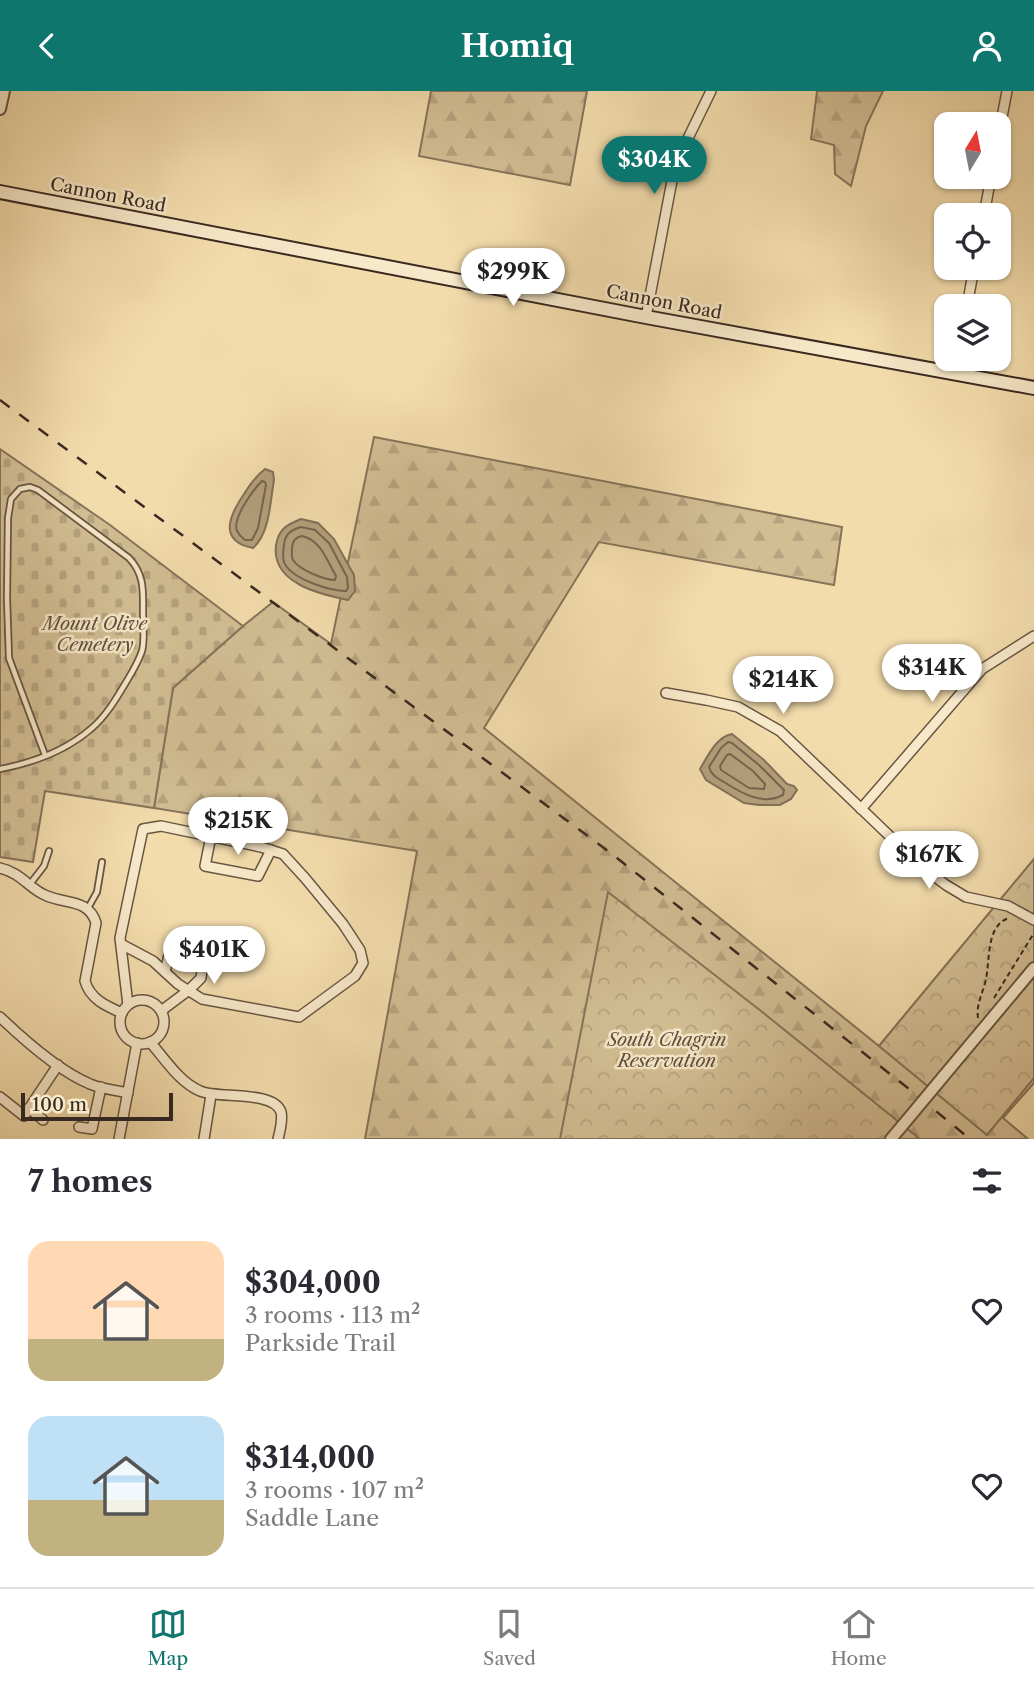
<!DOCTYPE html>
<meta charset="utf-8">
<style>
:root{--surface:#fff;--page:#f2f2f3;--text:#2b2b33;--muted:#7c7c81;--line:#e1e1e2;--accent:#0f766e}
body{margin:0;font-family:"Libre Caslon Text",serif;background:var(--page);color:var(--text);height:100vh;display:flex;flex-direction:column;font-size:26px;white-space:nowrap}
*{box-sizing:border-box;margin:0}
p{font-size:23px;color:var(--muted)}
.icon{flex:none;width:38px;height:38px;fill:none;stroke:currentColor;stroke-width:2;stroke-linecap:round;stroke-linejoin:round}
.map{position:relative;height:1048px;overflow:hidden}
.details{display:flex;flex-direction:column;background:var(--surface);flex:1}
.details>*{flex:none}
.needle{width:46px;rotate:10deg}
.tools{position:absolute;left:934px;top:21px;display:grid;gap:14px}
.tools a{display:grid;place-items:center;width:77px;height:77px;border-radius:14px;background:var(--surface);box-shadow:0 2px 5px #0004;font-size:35px}
.scale{position:absolute;left:21px;bottom:18px;width:152px;box-sizing:border-box;padding-left:7px;border:4px solid #392920;border-top:0;font-size:19px;line-height:24px;white-space:nowrap;color:#392920;-webkit-text-stroke:5px #f7e8c9;paint-order:stroke}
.price{position:absolute;translate:-50% -60px;padding:0 16px;border-radius:24px;background:#fff;color:#222;font-size:23px;line-height:46px;filter:drop-shadow(0 2px 4px #0008)}
.price::after{content:'';position:absolute;left:50%;top:42px;width:21px;height:16px;margin-left:-10px;background:inherit;clip-path:polygon(0 0,100% 0,50% 100%)}
.price.active{background:var(--accent);color:#fff}
ul{padding:0;list-style:none}
li{display:flex;align-items:center;gap:21px;height:175px;padding:0 28px}
li span{display:grid;place-items:center;flex:none;width:196px;height:140px;border-radius:21px;color:#555}
li>.icon{margin-inline-start:auto}
span .icon{width:84px;height:84px;fill:#fffc;stroke-width:1}
li b{font-size:30px}
h2{display:flex;justify-content:space-between;align-items:center;height:84px;padding:0 28px;font-size:30px}
header{display:flex;justify-content:space-between;align-items:center;height:91px;padding:0 28px;background:var(--accent);color:#fff;font-size:32px;font-weight:700}
.dock{display:flex;justify-content:space-around;align-items:center;height:98px;border-top:2px solid var(--line);background:var(--surface);font-size:19px;color:var(--muted)}
.dock a{display:grid;justify-items:center;gap:4px}
.dock .active{color:var(--accent)}
.map>svg:first-child{display:block}
</style>
<header><svg class="icon" aria-label="back" viewBox="0 0 24 24"><path d="M15 5l-7 7 7 7"/></svg>Homiq<svg class="icon" aria-label="person" viewBox="0 0 24 24"><circle cx="12" cy="8" r="4"/><path d="M4 21q1-7 8-7t8 7"/></svg></header>
<div class="map">
<svg width="1034" height="1048" viewBox="0 0 1034 1048">
<defs>
<pattern id="forest-firs" width="22" height="20" patternUnits="userSpaceOnUse" patternTransform="scale(1.75)"><rect width="22" height="20" fill="#d3be94"/><path d="M5 1l3.5 6h-7zM16 11l3.5 6h-7z" fill="#b6a37f"/></pattern>
<pattern id="cemetery-stones" width="16" height="16" patternUnits="userSpaceOnUse" patternTransform="scale(1.75)"><rect width="16" height="16" fill="#d3be94"/><path d="M2 7V4a2 2 0 0 1 4 0v3zM10 15v-3a2 2 0 0 1 4 0v3z" fill="#b6a37f"/></pattern>
<pattern id="park-crowns" width="20" height="18" patternUnits="userSpaceOnUse" patternTransform="scale(1.75)"><rect width="20" height="18" fill="#d3be94"/><path d="M2 6a3 3 0 1 1 6 0M12 15a3 3 0 1 1 6 0" fill="none" stroke="#b6a37f"/></pattern>
</defs>
<rect width="100%" height="100%" fill="#f3dcac"/>
<filter id="stains"><feTurbulence type="fractalNoise" baseFrequency=".00286" numOctaves="4"/><feColorMatrix values="0 0 0 0 .2 0 0 0 0 .09 0 0 0 0 .02 0 0 0 .5 -.17"/></filter>
<radialGradient id="worn" r=".72"><stop offset=".6" stop-color="#630" stop-opacity="0"/><stop offset="1" stop-color="#630" stop-opacity=".3"/></radialGradient>
<g fill="url(#forest-firs)" stroke="#86745a" stroke-width="2">
<path d="M431,0H587L570,94L419,65Z"/>
<path d="M817,0H883L866,35L851,95L835,83L834,54L811,48Z"/>
<path d="M374,346L842,436L834,494L599,451L484,637L879,955L1034,768V992L1003,1027L1028,1048H365L417,760L154,717L173,597L243,535L273,511L331,553Z"/>
</g>
<path fill="url(#cemetery-stones)" stroke="#86745a" stroke-width="2" d="M0,358L110,434L243,535L173,597L154,717L45,700L33,771L0,766Z"/>
<g fill="url(#park-crowns)" stroke="#86745a" stroke-width="2">
<path d="M1034,768V987L987,1044L879,955Z"/>
<path d="M608,801L761,920L920,1048H560Z"/>
</g>
<g fill="#b49f7c" stroke="#837057" stroke-width="2">
<path d="M265,378L273,381L274,389C270,411 270,442 253,457C218,450 229,425 244,403C250,393 256,385 265,378Z"/>
<path d="M301,428L318,432L334,448L354,484L355,500L348,509C319,503 271,492 276,454C279,438 286,434 301,428Z"/>
<path d="M732,643L764,669L787,693L794,695L797,699L791,708L780,714H759L744,712L706,689L700,678C708,665 716,646 732,643Z"/>
</g>
<g fill="none" stroke-linecap="round" stroke-linejoin="round">
<g stroke="#76644e" stroke-width="2">
<path d="M262,390L265,391L266,394L258,437L252,449H245C241,446 239,444 237,440C232,427 253,399 262,390Z"/>
<path d="M301,436L315,439L329,452L347,486L348,497L346,500C330,500 296,489 286,475C282,470 283,460 284,454C285,443 291,439 301,436Z"/>
<path d="M302,445C321,449 327,470 336,485L335,489C325,489 299,479 293,469C291,466 292,461 292,457C293,449 295,447 302,445Z"/>
<path d="M728,651L732,652L759,674L784,699L783,704C763,715 741,702 724,691C717,687 711,684 709,676L721,657Z"/>
<path d="M730,663L753,680L765,693L764,698L749,697L721,679L720,675L727,664Z"/>
</g>
<g stroke="#685643" stroke-width="8">
<g id="service">
<path d="M0,678C32,672 67,659 92,637C106,625 116,608 125,593C131,583 138,572 142,560C145,549 143,534 143,522C143,501 145,484 129,467L38,399L30,396L20,398L11,408L8,427L7,507L9,567L45,664"/>
<path d="M30,793L44,775L49,760"/>
<path d="M88,817L97,801L102,771"/>
</g>
</g>
<g stroke="#685643" stroke-width="12">
<g id="minor">
<path d="M999,42L1007,0"/>
<path d="M984,124L991,86"/>
<path d="M967,215L974,177"/>
<path d="M646,226L675,74L711,0"/>
<path d="M954,282L957,268"/>
<path d="M666,602L706,609L738,616L780,640L922,776L946,794L966,806L1008,815L1034,829"/>
<path d="M861,718L982,578L1034,545"/>
<path d="M211,745L205,775L258,785L271,759"/>
<path d="M0,777C22,782 29,798 47,805C66,813 89,808 96,832L85,890C90,908 106,915 122,922"/>
<path d="M121,853L153,870L178,893L202,908L299,926L355,885L363,872L360,859L343,833L305,787L283,763L261,756L161,735L143,738L120,847L128,914"/>
<path d="M165,881L169,864L174,858L185,856L197,861"/>
<circle cx="142" cy="931" r="22"/>
<path d="M161,920L189,899L201,887L203,872"/>
<path d="M0,926C24,949 59,980 90,993C101,998 116,999 128,1002"/>
<path d="M150,951C165,968 179,991 200,1000C217,1008 274,999 281,1021C283,1029 280,1040 278,1048"/>
<path d="M0,1006L24,1025L58,974"/>
<path d="M29,1017L43,1029"/>
<path d="M79,1036L92,1038L101,996"/>
<path d="M119,1048L137,952"/>
<path d="M204,1048L211,1004"/>
</g>
</g>
<g stroke="#685643" stroke-width="14">
<g id="tertiary">
<path d="M0,18L4,0"/>
<path d="M942,987L1034,877"/>
<path d="M891,1048L902,1035"/>
</g>
</g>
<g stroke="#392920" stroke-width="16">
<path id="secondary" d="M0,101L646,226L1034,297"/>
</g>
<g stroke="#392920" stroke-width="2" stroke-dasharray="5 3.5" stroke-linecap="butt">
<path d="M994,907L1034,842"/>
<path d="M978,927C976,913 983,902 986,888C990,869 986,834 1009,827"/>
</g>
<use href="#service" stroke="#f7e8c9" stroke-width="4.5"/>
<use href="#minor" stroke="#f7e8c9" stroke-width="9"/>
<use href="#tertiary" stroke="#f7e8c9" stroke-width="10"/>
<use href="#secondary" stroke="#f7e8c9" stroke-width="12"/>
<path stroke="#392920" stroke-width="2.5" stroke-dasharray="12 12" stroke-linecap="butt" d="M0,309L612,763L909,998L970,1048"/>
<g stroke="#685643" stroke-width="14" stroke-linecap="butt">
<path id="tertiary-bridge" d="M902,1035L942,987"/>
</g>
<use href="#tertiary-bridge" stroke="#f7e8c9" stroke-width="10"/>
</g>
<g text-anchor="middle" dominant-baseline="central" stroke-width="5" stroke-linejoin="round" paint-order="stroke">
<g font-size="18" fill="#392920" stroke="#f7e8c9">
<text transform="translate(108 104) rotate(11)">Cannon Road</text>
<text transform="translate(664 211) rotate(11)">Cannon Road</text>
</g>
<g font-size="18" font-style="italic" fill="#604e3d" stroke="#f7e8c9">
<text x="95" y="533">Mount Olive<tspan x="95" dy="21">Cemetery</tspan></text>
<text x="667" y="949">South Chagrin<tspan x="667" dy="21">Reservation</tspan></text>
</g>
</g>
<rect width="100%" height="100%" filter="url(#stains)"/>
<rect width="100%" height="100%" fill="url(#worn)"/>
</svg>
<div class="tools">
<a><svg class="needle" viewBox="-14 -14 28 28"><path d="M0-13l5 13h-10z" fill="#e53935"/><path d="M0 13l5-13h-10z" fill="#7c7c81"/></svg></a>
<a><svg class="icon" aria-label="locate" viewBox="0 0 24 24"><circle cx="12" cy="12" r="6"/><path d="M12 2v4M12 18v4M2 12h4M18 12h4"/></svg></a>
<a><svg class="icon" aria-label="layers" viewBox="0 0 24 24"><path d="M12 4l9 5-9 5-9-5zM3 14l9 5 9-5"/></svg></a>
</div>
<div class="scale">100 m</div>
<b class="price active" style="left:654px;top:105px">$304K</b>
<b class="price" style="left:513px;top:217px">$299K</b>
<b class="price" style="left:932px;top:613px">$314K</b>
<b class="price" style="left:783px;top:625px">$214K</b>
<b class="price" style="left:238px;top:766px">$215K</b>
<b class="price" style="left:929px;top:800px">$167K</b>
<b class="price" style="left:214px;top:895px">$401K</b>
</div>
<section class="details">
<h2>7 homes<svg class="icon" aria-label="filters" viewBox="0 0 24 24"><path d="M4 7h16M4 17h16"/><circle cx="9" cy="7" r="2"/><circle cx="15" cy="17" r="2"/></svg></h2>
<ul>
<li><span style="background:linear-gradient(#ffd9b3 70%,#c2b280 0)"><svg class="icon" aria-label="home" viewBox="0 0 24 24"><path d="M3 11l9-7 9 7M6 9v11h12V9"/></svg></span><div><b>$304,000</b><p>3 rooms · 113 m²</p><p>Parkside Trail</p></div><svg class="icon" aria-label="heart" viewBox="0 0 24 24"><path d="M12 20l-8-8c-3-5 5-10 8-4 3-6 11-1 8 4z"/></svg></li>
<li><span style="background:linear-gradient(#bfe0f5 60%,#c2b280 0)"><svg class="icon" aria-label="home" viewBox="0 0 24 24"><path d="M3 11l9-7 9 7M6 9v11h12V9"/></svg></span><div><b>$314,000</b><p>3 rooms · 107 m²</p><p>Saddle Lane</p></div><svg class="icon" aria-label="heart" viewBox="0 0 24 24"><path d="M12 20l-8-8c-3-5 5-10 8-4 3-6 11-1 8 4z"/></svg></li>
</ul>
</section>
<nav class="dock">
<a class="active"><svg class="icon" aria-label="map" viewBox="0 0 24 24"><path d="M3 6l6-2 6 2 6-2v14l-6 2-6-2-6 2zM9 4v14M15 6v14"/></svg>Map</a>
<a><svg class="icon" aria-label="saved" viewBox="0 0 24 24"><path d="M7 4h10v16l-5-4-5 4z"/></svg>Saved</a>
<a><svg class="icon" aria-label="home" viewBox="0 0 24 24"><path d="M3 11l9-7 9 7M6 9v11h12V9"/></svg>Home</a>
</nav>
